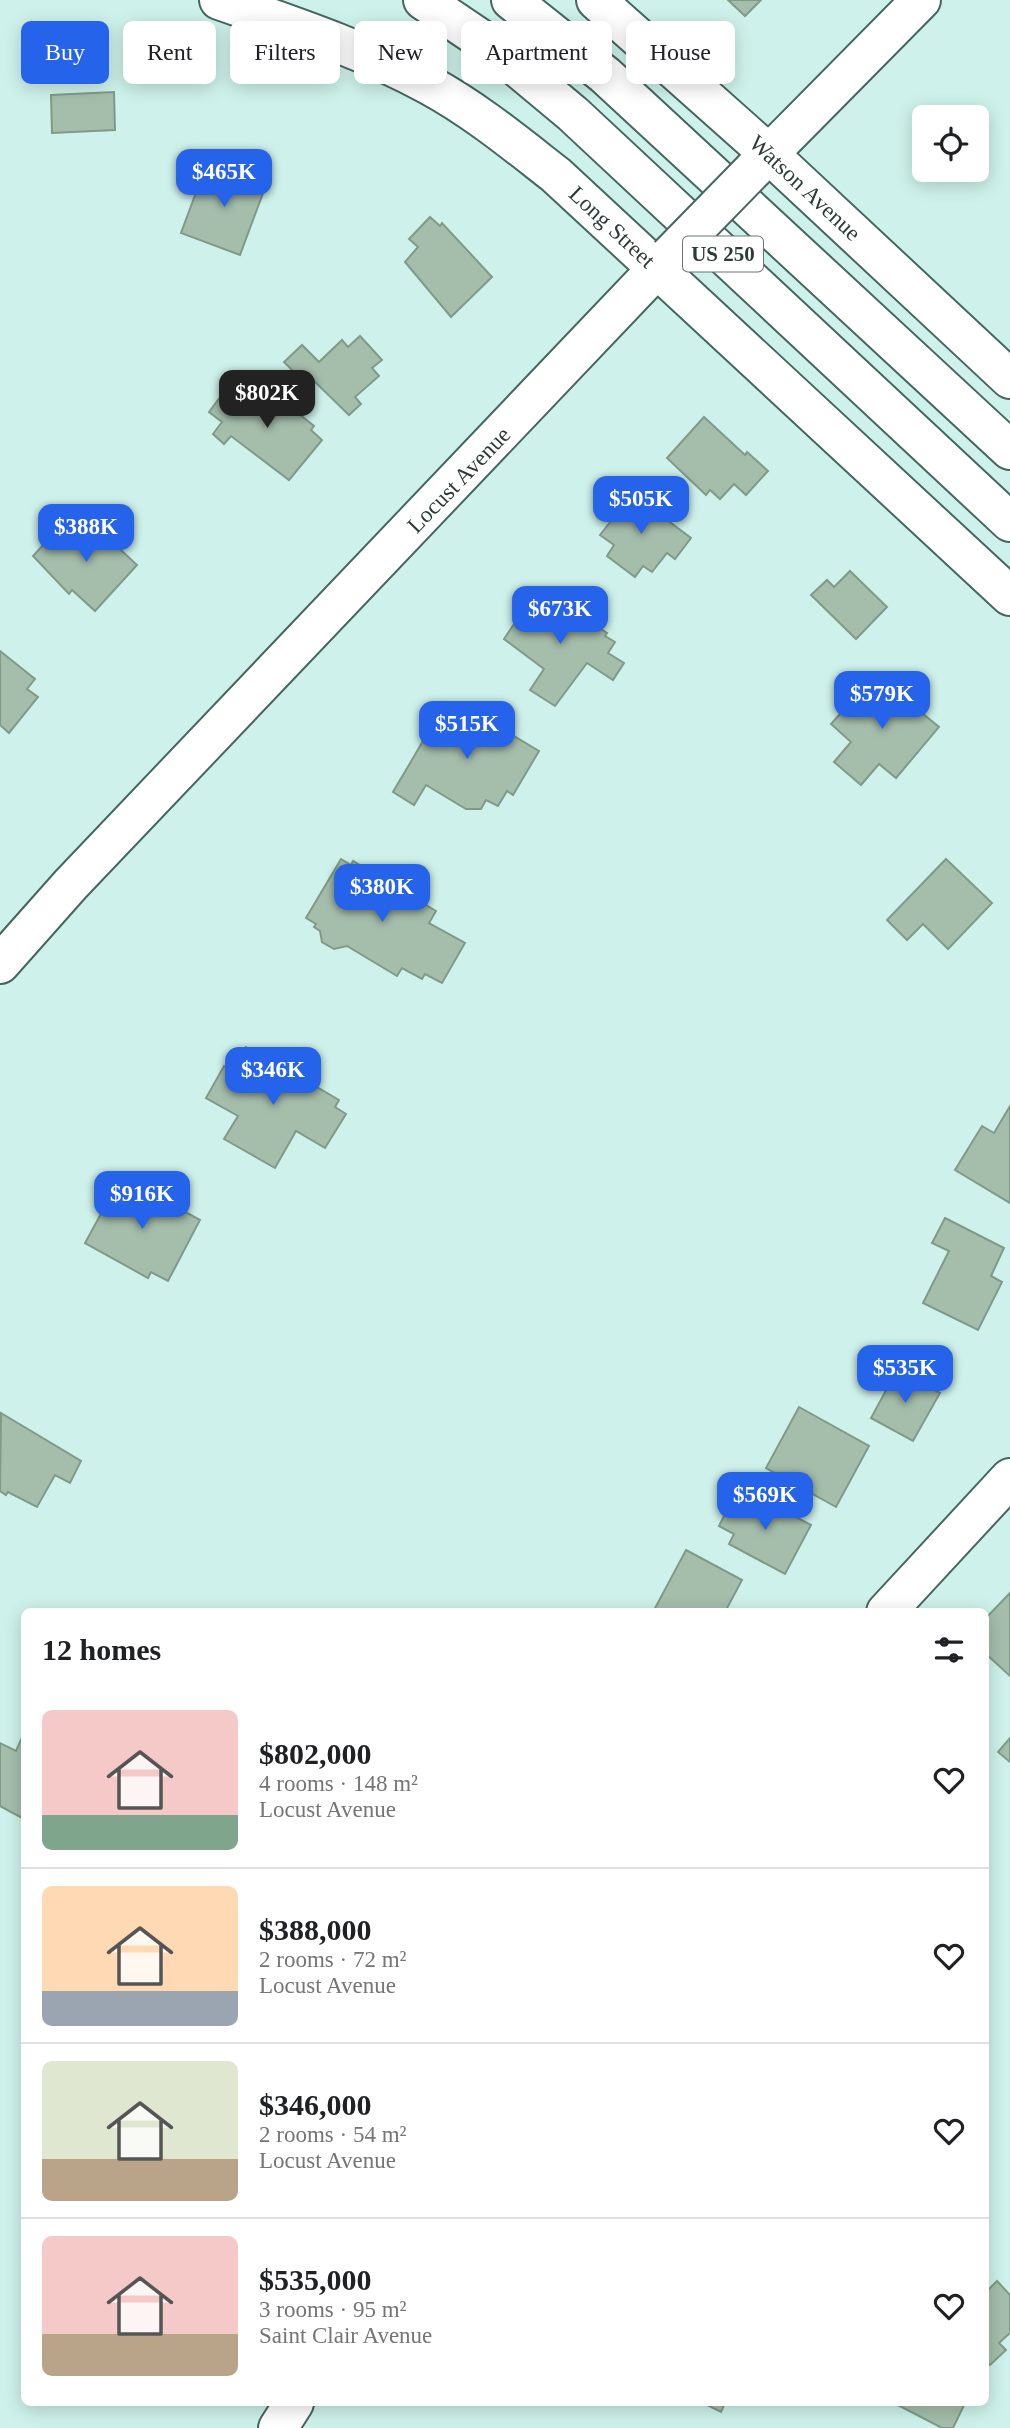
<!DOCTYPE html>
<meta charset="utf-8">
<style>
:root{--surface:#fff;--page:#f6f6f6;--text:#202124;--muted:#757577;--line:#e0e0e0;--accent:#2563eb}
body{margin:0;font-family:Georgia,serif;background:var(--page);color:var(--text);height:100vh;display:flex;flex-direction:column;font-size:26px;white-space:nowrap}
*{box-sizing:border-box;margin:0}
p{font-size:23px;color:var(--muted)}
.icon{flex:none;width:38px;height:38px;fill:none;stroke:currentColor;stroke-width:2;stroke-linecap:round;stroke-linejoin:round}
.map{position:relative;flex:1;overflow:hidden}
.details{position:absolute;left:21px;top:1608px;width:968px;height:798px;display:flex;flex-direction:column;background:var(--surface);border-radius:10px;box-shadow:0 4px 18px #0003}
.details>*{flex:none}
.banner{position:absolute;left:21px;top:21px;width:970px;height:63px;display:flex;gap:14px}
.fabs{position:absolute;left:912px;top:105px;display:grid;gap:14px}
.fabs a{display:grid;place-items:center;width:77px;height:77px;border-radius:10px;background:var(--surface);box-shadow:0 4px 18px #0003;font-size:35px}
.price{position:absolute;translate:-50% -60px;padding:0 16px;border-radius:14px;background:var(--accent);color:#fff;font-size:23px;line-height:46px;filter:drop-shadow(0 2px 4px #0008)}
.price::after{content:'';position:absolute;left:50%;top:42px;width:21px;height:16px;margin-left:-10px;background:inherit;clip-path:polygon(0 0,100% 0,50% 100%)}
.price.on{background:#222;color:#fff}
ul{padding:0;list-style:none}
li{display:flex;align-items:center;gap:21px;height:175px;padding:0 21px}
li+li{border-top:2px solid var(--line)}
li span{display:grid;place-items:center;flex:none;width:196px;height:140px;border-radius:10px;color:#555}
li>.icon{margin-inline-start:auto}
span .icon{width:84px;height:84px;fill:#fffc;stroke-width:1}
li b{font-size:30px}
h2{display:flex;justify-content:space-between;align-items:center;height:84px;padding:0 21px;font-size:30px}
.pill{padding:0 24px;border-radius:10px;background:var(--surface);box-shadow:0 4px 18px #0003;font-size:24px;line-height:63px}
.pill.on{background:var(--accent);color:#fff}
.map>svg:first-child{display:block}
</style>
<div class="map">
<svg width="1010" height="2428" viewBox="0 0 1010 2428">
<rect width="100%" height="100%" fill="#cef2eb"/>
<g fill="#a5beac" stroke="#819a88" stroke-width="2">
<path d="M728,0H761L745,16Z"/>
<path d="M114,92L115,130L52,133L51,95Z"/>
<path d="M207,163L266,185L240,255L181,233Z"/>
<path d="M430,217L440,226L442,223L492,277L451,317L405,262L418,247L409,239Z"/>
<path d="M360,336L382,360L372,368L379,376L355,397L361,404L349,415L309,376L303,381L284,362L302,345L319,362L342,340L348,347Z"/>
<path d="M265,387L314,426L311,430L322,440L289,480L231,436L224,444L213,434L222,422L209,412L227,388L250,406Z"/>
<path d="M704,417L745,455L747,452L768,471L746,495L734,484L720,499L710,490L706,495L667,458Z"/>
<path d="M631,493L691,538L675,559L667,553L652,572L643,566L635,577L607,556L614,545L600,535L611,521L603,515L614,500L622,506Z"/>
<path d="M91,522L137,565L95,611L72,590L69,594L33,556L58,529L72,542Z"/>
<path d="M850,571L887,607L856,639L811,595L827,580L834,587Z"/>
<path d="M536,591L550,600L552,597L607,633L605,636L615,642L608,653L624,663L613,680L587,663L555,706L530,690L544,669L504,639Z"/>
<path d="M0,651L35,679L27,689L38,697L9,733L0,725Z"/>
<path d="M876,674L903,697L907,691L927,708L922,713L939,727L896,778L879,764L861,785L834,762L851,742L831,724Z"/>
<path d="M446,702L459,710L462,705L539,751L513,795L507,791L498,806L486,800L481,809H466L426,785L414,805L393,792Z"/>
<path d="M341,859L351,865L353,861L436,911L429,923L465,943L442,983L425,974L422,979L402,968L397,976L347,946L334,949L322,942L320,931L314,927L316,924L306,918Z"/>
<path d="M946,859L992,903L948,949L923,924L907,940L887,920Z"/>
<path d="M246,1047L273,1063L281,1060L298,1070L300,1077L339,1100L335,1107L346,1114L325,1148L296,1131L275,1168L224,1139L238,1116L206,1098L224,1066L232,1070Z"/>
<path d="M1010,1106V1203L955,1170L982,1126L994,1133Z"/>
<path d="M121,1177L200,1220L168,1281L151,1272L148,1278L85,1243Z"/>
<path d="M945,1218L1004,1248L991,1276L1002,1282L978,1330L923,1303L949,1251L932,1243Z"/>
<path d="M897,1370L940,1393L913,1441L871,1418Z"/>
<path d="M799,1407L869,1446L836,1507L766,1468Z"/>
<path d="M1,1413L81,1461L70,1483L55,1475L37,1507L8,1492L6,1495L0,1491Z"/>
<path d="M756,1496L811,1525L785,1574L729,1544L734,1534L719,1526L733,1498L750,1507Z"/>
<path d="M686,1550L742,1580L725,1612H653Z"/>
<path d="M1010,1593V1676L985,1653V1619Z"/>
<path d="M24,1733V1819L0,1806V1743L16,1751Z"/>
<path d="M1010,1738V1762L998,1752Z"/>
<path d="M997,2281L1010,2295V2333L999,2343L1006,2350L990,2365L985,2361V2293Z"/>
<path d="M703,2403H725L721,2412Z"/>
<path d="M894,2403H965L953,2428H942Z"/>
</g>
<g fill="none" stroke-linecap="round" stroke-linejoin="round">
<g stroke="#466660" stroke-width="42">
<g id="minor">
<path d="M219,0C290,25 363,49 429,85C475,110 515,143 556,175L1010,596"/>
<path d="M596,0L769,154L1010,379"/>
<path d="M754,169L921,0"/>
<path d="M0,964L71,884L669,256"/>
<path d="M886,1612L1010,1478"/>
<path d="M278,2428L294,2403"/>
</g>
</g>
<g stroke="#466660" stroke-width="42">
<g id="highway">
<path d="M423,0L494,48L573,114L1010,522"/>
<path d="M511,0L605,75L1010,450"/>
</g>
</g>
<use href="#minor" stroke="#fff" stroke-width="38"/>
<use href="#highway" stroke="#fff" stroke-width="38"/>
<g stroke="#466660" stroke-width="42" stroke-linecap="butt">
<path id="minor-bridge" d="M669,256L754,169"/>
</g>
<use href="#minor-bridge" stroke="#fff" stroke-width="38"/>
</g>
<g text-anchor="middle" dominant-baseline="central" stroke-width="5" stroke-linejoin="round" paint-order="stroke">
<rect fill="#fff" stroke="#6b7574" stroke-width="2" x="683" y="236.5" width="80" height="35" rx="5"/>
<g font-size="21" font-weight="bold" fill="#2c3a38">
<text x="723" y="254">US 250</text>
</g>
<g font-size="23" fill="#2c3a38" stroke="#fff">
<text transform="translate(805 188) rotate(43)">Watson Avenue</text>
<text transform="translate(612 227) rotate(43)">Long Street</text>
<text transform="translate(459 480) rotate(-46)">Locust Avenue</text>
</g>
</g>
</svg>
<div class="fabs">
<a><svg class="icon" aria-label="locate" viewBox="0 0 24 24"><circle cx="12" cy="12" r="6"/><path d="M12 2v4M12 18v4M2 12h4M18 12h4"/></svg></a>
</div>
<b class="price" style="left:224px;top:209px">$465K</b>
<b class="price on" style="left:267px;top:430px">$802K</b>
<b class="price" style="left:641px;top:536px">$505K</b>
<b class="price" style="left:86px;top:564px">$388K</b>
<b class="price" style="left:560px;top:646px">$673K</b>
<b class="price" style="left:882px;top:731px">$579K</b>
<b class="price" style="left:467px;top:761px">$515K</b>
<b class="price" style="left:382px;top:924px">$380K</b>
<b class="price" style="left:273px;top:1107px">$346K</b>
<b class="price" style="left:142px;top:1231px">$916K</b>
<b class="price" style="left:905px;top:1405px">$535K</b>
<b class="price" style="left:765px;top:1532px">$569K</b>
<div class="banner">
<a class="pill on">Buy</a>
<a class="pill">Rent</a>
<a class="pill">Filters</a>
<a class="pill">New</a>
<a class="pill">Apartment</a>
<a class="pill">House</a>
</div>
<section class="details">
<h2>12 homes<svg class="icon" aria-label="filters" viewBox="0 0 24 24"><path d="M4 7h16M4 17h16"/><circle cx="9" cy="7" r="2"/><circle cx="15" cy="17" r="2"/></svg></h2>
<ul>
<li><span style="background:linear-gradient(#f6c9c9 75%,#7fa58c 0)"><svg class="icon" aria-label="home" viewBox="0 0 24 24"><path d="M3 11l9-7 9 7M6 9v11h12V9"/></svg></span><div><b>$802,000</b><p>4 rooms · 148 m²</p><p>Locust Avenue</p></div><svg class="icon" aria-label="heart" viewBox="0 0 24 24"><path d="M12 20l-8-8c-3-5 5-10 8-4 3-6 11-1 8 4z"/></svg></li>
<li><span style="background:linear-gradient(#ffd9b3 75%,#9aa5b1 0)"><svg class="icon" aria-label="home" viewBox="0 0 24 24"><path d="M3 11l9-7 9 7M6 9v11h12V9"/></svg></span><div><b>$388,000</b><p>2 rooms · 72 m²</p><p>Locust Avenue</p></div><svg class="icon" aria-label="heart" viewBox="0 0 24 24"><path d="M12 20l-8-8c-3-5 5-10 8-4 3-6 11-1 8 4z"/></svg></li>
<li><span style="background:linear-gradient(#dfe7d0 70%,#b9a48a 0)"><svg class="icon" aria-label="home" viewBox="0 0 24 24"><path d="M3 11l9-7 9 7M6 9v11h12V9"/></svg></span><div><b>$346,000</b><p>2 rooms · 54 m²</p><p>Locust Avenue</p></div><svg class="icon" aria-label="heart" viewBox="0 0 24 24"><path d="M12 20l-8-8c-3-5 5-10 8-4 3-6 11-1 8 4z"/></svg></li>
<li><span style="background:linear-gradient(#f6c9c9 70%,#b9a48a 0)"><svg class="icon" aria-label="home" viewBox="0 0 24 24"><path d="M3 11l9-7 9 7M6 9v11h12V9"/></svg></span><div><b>$535,000</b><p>3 rooms · 95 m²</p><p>Saint Clair Avenue</p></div><svg class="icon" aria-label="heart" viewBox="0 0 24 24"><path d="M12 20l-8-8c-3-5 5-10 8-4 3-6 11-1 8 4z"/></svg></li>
</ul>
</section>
</div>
